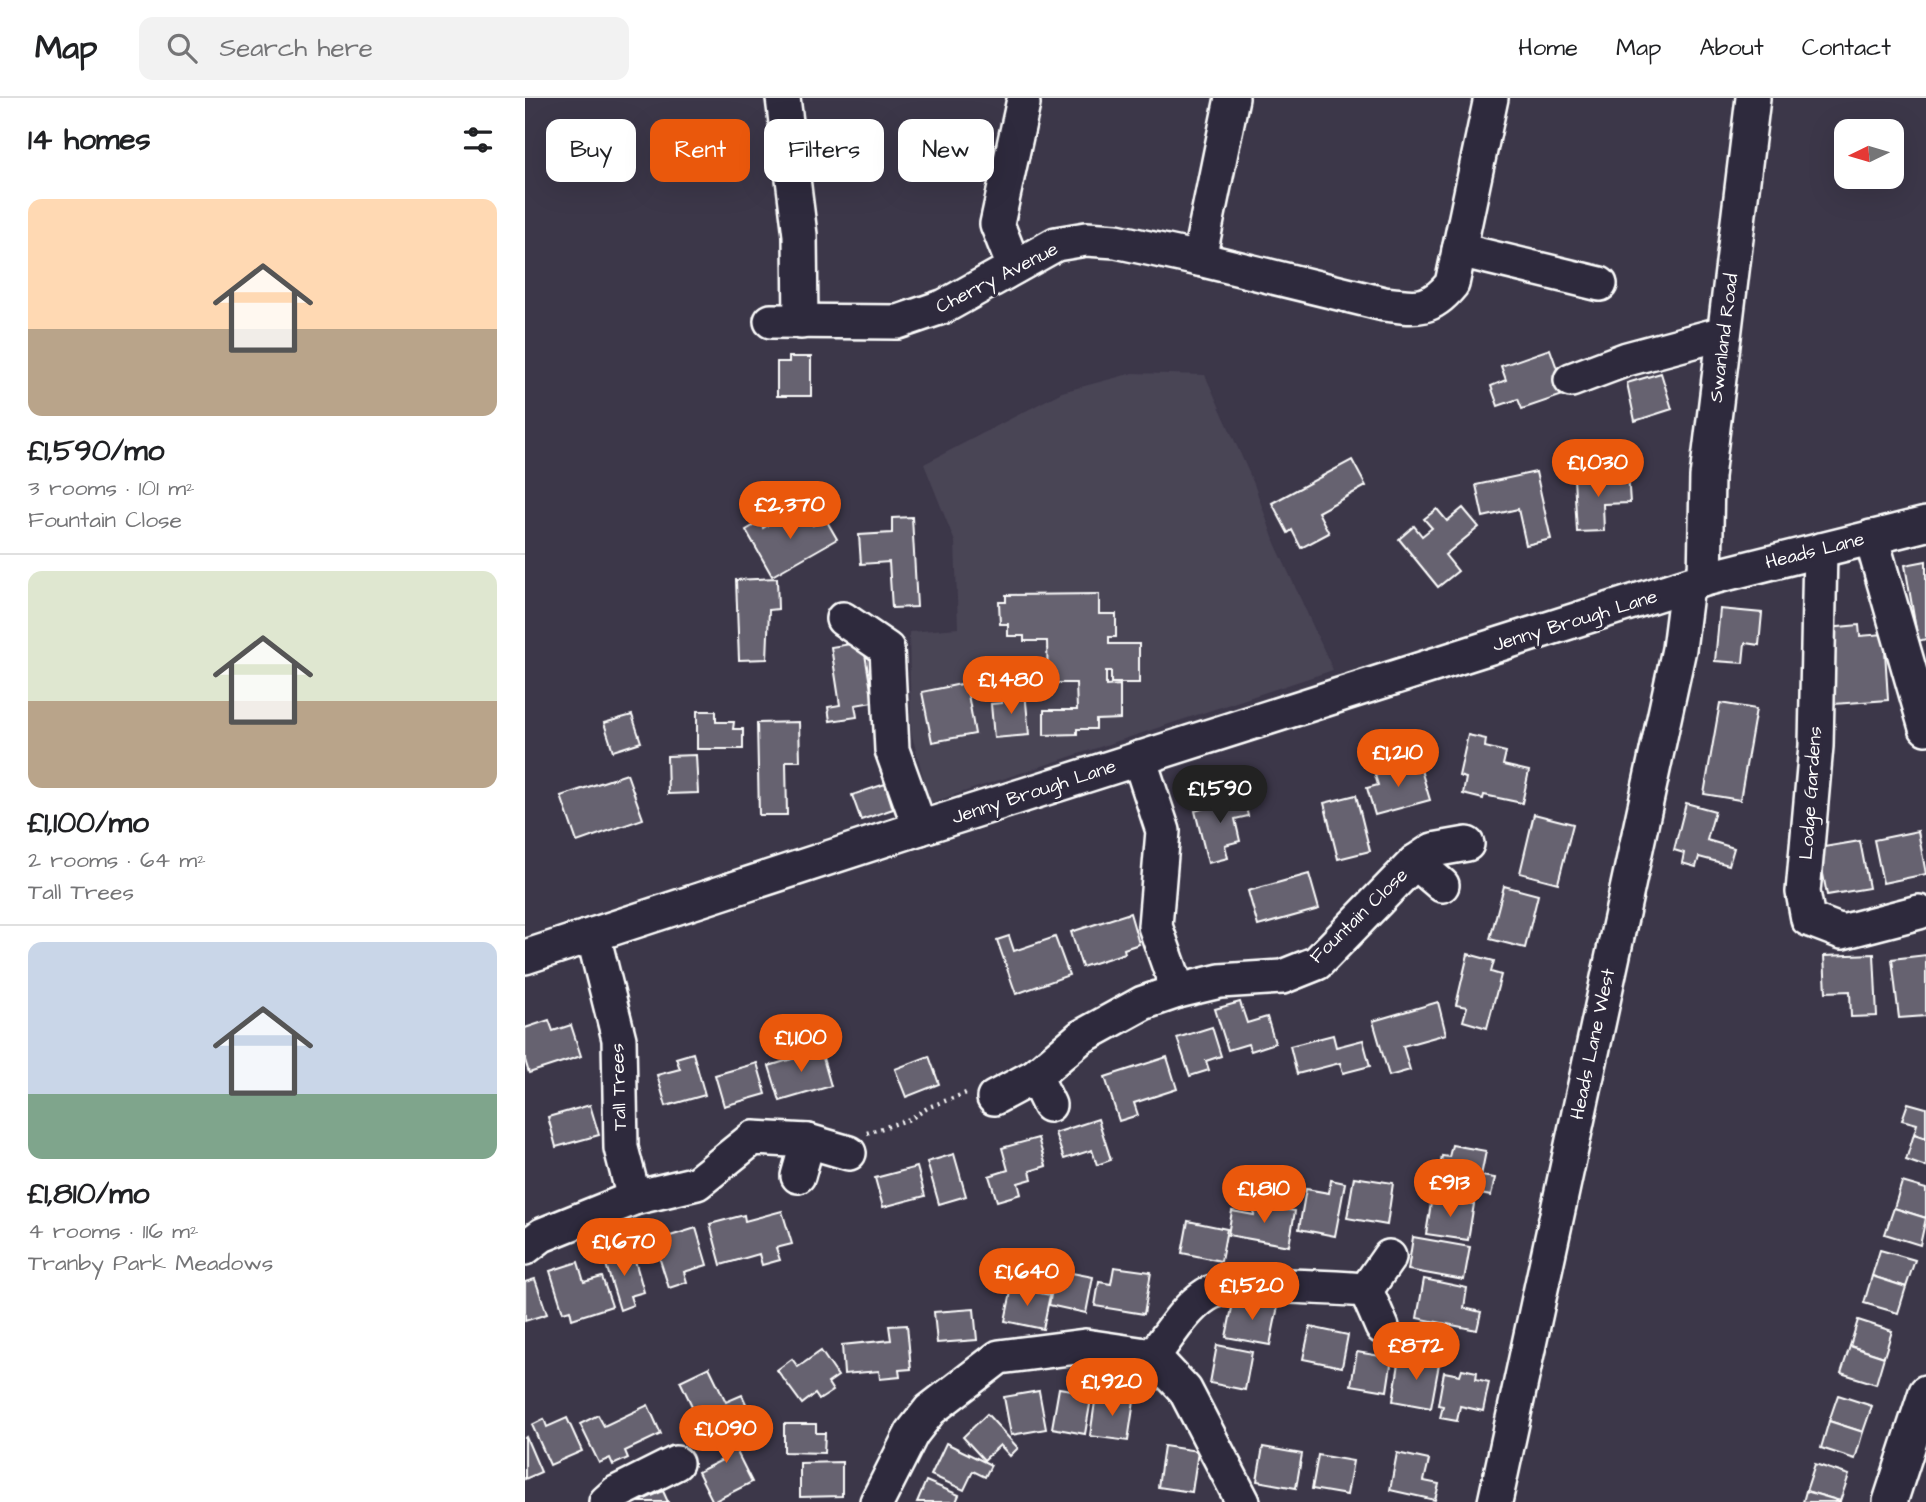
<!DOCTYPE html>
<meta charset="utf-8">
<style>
:root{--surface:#fff;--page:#f2f2f2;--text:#202124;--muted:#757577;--line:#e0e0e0;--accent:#ea580c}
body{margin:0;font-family:"Architects Daughter",sans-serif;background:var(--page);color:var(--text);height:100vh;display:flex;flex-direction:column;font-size:26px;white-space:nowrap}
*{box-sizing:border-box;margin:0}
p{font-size:23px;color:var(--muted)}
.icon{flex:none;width:38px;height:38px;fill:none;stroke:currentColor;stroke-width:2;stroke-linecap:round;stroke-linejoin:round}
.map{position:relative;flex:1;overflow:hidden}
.panel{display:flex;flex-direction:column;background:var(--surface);width:525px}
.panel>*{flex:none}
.guide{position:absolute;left:21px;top:21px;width:665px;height:63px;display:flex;gap:14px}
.needle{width:46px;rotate:265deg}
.fabs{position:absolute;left:1309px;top:21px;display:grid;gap:14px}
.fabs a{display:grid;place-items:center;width:70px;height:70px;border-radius:14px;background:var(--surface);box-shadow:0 7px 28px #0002;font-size:35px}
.price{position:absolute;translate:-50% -60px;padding:0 16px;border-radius:24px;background:var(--accent);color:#fff;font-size:23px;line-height:46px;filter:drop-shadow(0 2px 4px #0008)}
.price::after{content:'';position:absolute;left:50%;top:42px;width:21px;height:16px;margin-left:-10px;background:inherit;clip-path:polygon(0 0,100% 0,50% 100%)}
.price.selected{background:#222;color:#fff}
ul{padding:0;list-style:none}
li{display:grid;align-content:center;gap:14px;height:371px;padding:0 28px}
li+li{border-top:2px solid var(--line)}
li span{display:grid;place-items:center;height:217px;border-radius:14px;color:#555}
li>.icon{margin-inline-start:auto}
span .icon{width:126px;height:126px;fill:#fffc;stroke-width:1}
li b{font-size:30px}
h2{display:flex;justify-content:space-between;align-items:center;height:84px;padding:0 28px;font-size:30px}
.pill{padding:0 24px;border-radius:14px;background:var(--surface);box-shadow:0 7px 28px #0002;font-size:24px;line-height:63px}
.pill.selected{background:var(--accent);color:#fff}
header{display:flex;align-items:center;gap:42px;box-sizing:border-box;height:98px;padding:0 35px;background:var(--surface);border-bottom:2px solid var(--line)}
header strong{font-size:33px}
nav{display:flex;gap:38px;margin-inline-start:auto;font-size:24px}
.search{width:490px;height:63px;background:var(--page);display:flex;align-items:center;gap:18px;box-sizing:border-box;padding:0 24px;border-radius:14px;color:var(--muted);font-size:26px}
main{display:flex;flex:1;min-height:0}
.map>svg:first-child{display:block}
</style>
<header>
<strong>Map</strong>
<div class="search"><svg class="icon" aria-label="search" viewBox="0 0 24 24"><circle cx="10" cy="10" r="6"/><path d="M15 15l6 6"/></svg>Search here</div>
<nav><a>Home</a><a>Map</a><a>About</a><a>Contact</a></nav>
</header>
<main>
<section class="panel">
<h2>14 homes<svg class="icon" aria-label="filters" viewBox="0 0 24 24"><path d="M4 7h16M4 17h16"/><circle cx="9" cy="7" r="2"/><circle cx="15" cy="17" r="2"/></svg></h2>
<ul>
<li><span style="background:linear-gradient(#ffd9b3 60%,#b9a48a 0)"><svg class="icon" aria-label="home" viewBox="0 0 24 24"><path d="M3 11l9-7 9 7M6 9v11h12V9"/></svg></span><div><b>£1,590/mo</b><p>3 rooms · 101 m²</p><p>Fountain Close</p></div></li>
<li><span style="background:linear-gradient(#dfe7d0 60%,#b9a48a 0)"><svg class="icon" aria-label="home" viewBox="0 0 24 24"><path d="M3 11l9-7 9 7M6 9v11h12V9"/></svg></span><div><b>£1,100/mo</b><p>2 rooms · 64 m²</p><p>Tall Trees</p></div></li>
<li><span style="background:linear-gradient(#c9d6e8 70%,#7fa58c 0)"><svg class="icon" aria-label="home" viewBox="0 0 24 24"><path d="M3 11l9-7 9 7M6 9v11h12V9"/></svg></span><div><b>£1,810/mo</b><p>4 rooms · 116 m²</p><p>Tranby Park Meadows</p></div></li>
</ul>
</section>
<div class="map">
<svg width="1401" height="1404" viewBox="0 0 1401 1404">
<rect width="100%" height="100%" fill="#3c3749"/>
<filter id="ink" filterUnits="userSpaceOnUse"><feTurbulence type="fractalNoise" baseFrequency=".0143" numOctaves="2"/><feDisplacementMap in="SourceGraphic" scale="14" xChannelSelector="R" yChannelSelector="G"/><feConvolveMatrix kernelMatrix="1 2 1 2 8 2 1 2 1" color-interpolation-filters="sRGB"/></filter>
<g filter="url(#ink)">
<path fill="#494455" d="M608,275L680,277L729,386L750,445L808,572L405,705L386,634L384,534L433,530L430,444L399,366L537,294Z"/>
<g fill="#666270" stroke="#fff" stroke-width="2">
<path d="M1025,251L1041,296L997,311L993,301L973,308L966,288L981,282L976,268Z"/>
<path d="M264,259H286V298H252V264H264Z"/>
<path d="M1136,275L1147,311L1110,323L1102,285Z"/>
<path d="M827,362L841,388L793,414L804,435L776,450L767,432L763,435L747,405Z"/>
<path d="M1011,374L1026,441L1001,447L993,411L958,419L951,387Z"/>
<path d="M1103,376L1105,405L1078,406L1079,433L1052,434L1049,380Z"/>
<path d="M938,410L954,429L920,457L933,473L913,489L874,441L889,428L897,438L907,430L899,421L912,411L922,423Z"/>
<path d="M283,417L288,427L300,420L312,441L247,478L221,432L235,424L238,430L253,421L257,427L268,420L271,425Z"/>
<path d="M387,419L392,509L367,510L364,464L336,466L334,437L367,435V420Z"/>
<path d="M1401,463V541L1393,543L1380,467Z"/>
<path d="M252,480L253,511L244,512L242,561L214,562L211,482Z"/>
<path d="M574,496V516H591V539H584V546H614V585H586V573H581V588L595,587V621L571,622V631H552V636L519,637V612H552L551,585H523L522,543H499V538H483V526H475L474,504H481V497Z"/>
<path d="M1195,511L1237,515L1234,547L1220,545L1218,565L1190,563Z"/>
<path d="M1334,527L1335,538L1359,536L1363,602L1309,606L1303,530Z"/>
<path d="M338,544L348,604L330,607L332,619L305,623L303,609L315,607L306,549Z"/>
<path d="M441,585L450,636L407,644L397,594Z"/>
<path d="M500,593L504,637L469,640L466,606L477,605L476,595Z"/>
<path d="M1195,605L1231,611L1215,702L1179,696Z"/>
<path d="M172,613H191V624H209L208,631H218V651H172Z"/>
<path d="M107,617L116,644L88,653L79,625Z"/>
<path d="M274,624L275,663H261L262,717H234L232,625Z"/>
<path d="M943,637L961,641L960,649L981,654L978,667L1004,673L997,705L959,697L958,701L938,696L941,680L934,678Z"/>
<path d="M171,657L173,695L143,696L142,658Z"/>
<path d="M894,665L905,702L850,717L842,690L853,687L850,677Z"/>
<path d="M102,676L118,721L52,744L36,698Z"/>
<path d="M360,686L368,711L336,722L327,697Z"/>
<path d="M702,690L706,705L719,701L723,718L710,721L715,743L700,747L703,760L683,765L670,713L689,707L686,694Z"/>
<path d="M831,697L845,753L813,761L799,705Z"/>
<path d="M1161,705L1190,713L1182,742L1209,750L1204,767L1174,759L1171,769L1157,765L1159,755L1149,752Z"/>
<path d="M1009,716L1048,726L1033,785L995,775Z"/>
<path d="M1393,733L1401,776L1358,785L1349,742Z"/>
<path d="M1335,743L1344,790L1302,797L1293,750Z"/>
<path d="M784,776L794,811L733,828L723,793Z"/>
<path d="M979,788L1013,797L1000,850L965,841Z"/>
<path d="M605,815L614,846L599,851L600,855L557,869L546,834Z"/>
<path d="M484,838L489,853L530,839L544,877L491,896L472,842Z"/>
<path d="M943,856L969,863L966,874L976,877L962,930L938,923L942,909L931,907Z"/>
<path d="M1349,856L1352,918L1326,919L1325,893L1301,894L1299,858Z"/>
<path d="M1401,857V918L1374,920L1367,861Z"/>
<path d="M715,904L722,925L742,919L750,945L726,953L723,946L703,952L690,911Z"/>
<path d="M913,904L921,936L878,948L885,972L864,978L848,923Z"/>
<path d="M24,922L28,933L46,927L56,958L4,975L0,962V930Z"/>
<path d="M687,929L696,958L681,963L684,972L665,978L652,940Z"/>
<path d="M808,937L811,949L838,942L845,968L818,975L815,965L772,976L765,948Z"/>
<path d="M294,946L306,988L255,1003L244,968L270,960L268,954Z"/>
<path d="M168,955L180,997L141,1008L132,977L155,971L151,960Z"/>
<path d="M404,958L414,986L381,999L370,971Z"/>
<path d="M642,959L652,991L609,1005L613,1017L594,1023L580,979Z"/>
<path d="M232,965L241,996L199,1008L190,977Z"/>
<path d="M1383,1005L1401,1010V1040L1389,1036L1392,1026L1377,1022Z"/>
<path d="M65,1007L74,1037L31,1049L23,1019Z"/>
<path d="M573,1021L586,1062L572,1067L567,1052L539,1061L530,1035Z"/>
<path d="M1389,1036L1401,1040V1069L1381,1062Z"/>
<path d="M513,1040L521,1068L505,1073L507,1081L493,1085L496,1096L472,1103L464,1078L483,1072L477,1050Z"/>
<path d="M927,1047L961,1053L956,1078L970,1080L966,1098L919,1089L921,1077L914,1076L917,1058L924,1059Z"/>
<path d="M429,1056L441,1098L414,1106L402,1064Z"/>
<path d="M392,1069L400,1098L358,1109L350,1080Z"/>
<path d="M829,1079L868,1085L862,1127L822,1120Z"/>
<path d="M806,1082L820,1085L810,1138L774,1131L781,1091L804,1095Z"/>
<path d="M1377,1084L1401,1091V1120L1369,1110Z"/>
<path d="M907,1099L949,1106L943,1142L901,1136Z"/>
<path d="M731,1107L770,1113L764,1148L703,1137L707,1113L729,1117Z"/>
<path d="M1369,1110L1401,1120L1395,1147L1360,1136Z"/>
<path d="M257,1113L267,1146L251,1150L255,1162L237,1167L234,1156L196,1167L185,1126L219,1117L220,1123Z"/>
<path d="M663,1123L702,1131L696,1163L657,1155Z"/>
<path d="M171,1130L182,1167L159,1174L162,1184L144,1190L129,1143Z"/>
<path d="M888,1139L945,1149L939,1182L883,1172Z"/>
<path d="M107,1152L119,1194L105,1198L108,1207L95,1212L79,1160Z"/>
<path d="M1355,1152L1390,1162L1381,1189L1347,1178Z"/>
<path d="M53,1164L59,1184L77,1179L87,1208L47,1221L45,1212L38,1214L25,1173Z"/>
<path d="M589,1169L626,1174L619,1216L570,1208L574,1184L586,1186Z"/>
<path d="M531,1172L568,1179L561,1215L524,1207Z"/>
<path d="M1347,1178L1381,1189L1373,1215L1339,1205Z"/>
<path d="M10,1181L22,1216L0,1223V1184Z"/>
<path d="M899,1181L942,1190L939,1210L956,1214L952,1232L892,1220Z"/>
<path d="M487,1189L525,1197L518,1231L480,1223Z"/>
<path d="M709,1200L753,1208L745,1247L701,1239Z"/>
<path d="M449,1211L452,1242L412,1245L409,1214Z"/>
<path d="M1333,1222L1367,1233L1359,1259L1325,1248Z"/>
<path d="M382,1227L386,1271L374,1272L375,1279L355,1281L354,1273L319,1276L317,1247L366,1242L364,1228Z"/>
<path d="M785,1229L823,1237L817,1269L778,1261Z"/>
<path d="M692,1247L727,1254L720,1292L685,1285Z"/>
<path d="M1325,1248L1359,1259L1351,1286L1316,1275Z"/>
<path d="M296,1253L313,1278L303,1285L308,1293L294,1302L290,1296L277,1306L252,1272L267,1261L273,1269Z"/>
<path d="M832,1254L867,1260L862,1293L826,1287Z"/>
<path d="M875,1259L914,1266L906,1310L868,1303Z"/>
<path d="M184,1269L201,1304L217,1297L224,1312L179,1333L155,1283Z"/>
<path d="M937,1271L952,1274L951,1281L964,1284L958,1313L935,1308L932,1323L915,1320L918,1308L913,1307L919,1274L935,1277Z"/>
<path d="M534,1290L567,1295L560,1336L527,1330Z"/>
<path d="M514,1293L521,1331L486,1337L479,1299Z"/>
<path d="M571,1297L609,1303L603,1343L565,1338Z"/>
<path d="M1313,1297L1347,1308L1338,1334L1304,1323Z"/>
<path d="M123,1307L136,1336L100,1353L103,1360L88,1367L85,1360L74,1365L55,1326L73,1317L79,1328Z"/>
<path d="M462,1316L493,1350L485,1358L475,1347L459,1362L438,1339Z"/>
<path d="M42,1320L57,1353L25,1367L7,1327L19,1321L22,1329Z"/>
<path d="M1304,1323L1338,1334L1330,1361L1296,1350Z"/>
<path d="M207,1325L219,1347L211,1352L227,1384L188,1404L173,1374L197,1362L184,1336Z"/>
<path d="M259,1326H291V1335H300L299,1355L259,1354Z"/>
<path d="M1,1339L16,1374L0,1381V1340Z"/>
<path d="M421,1345L466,1367L460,1379L448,1373L439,1392L406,1377Z"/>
<path d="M639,1348L673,1353L667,1394L633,1389Z"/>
<path d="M738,1349L777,1356L771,1390L732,1383Z"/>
<path d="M872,1355L904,1362L899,1383L914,1386L910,1402L865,1392Z"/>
<path d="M793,1357L828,1363L822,1397L787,1391Z"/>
<path d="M317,1364V1398L275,1399V1365Z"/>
<path d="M1290,1366L1324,1377L1315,1403L1281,1393Z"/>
<path d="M401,1383L434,1397L431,1404H392Z"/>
<path d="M138,1393L143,1404H113Z"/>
<path d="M1281,1393L1315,1403V1404H1278Z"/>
</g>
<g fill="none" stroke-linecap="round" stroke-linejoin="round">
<g stroke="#fff" stroke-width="38">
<g id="minor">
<path d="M258,0L275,137L276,224"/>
<path d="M934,152L1075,186"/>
<path d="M674,161L707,0"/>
<path d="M489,169L472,126L498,6"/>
<path d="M246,223L373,224L420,208L531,146L561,141L591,143L674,161L859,206C891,210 905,213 927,186L966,0"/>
<path d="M1046,282L1102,261L1199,235"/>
<path d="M1346,439L1401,630"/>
<path d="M1295,452L1291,648L1278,794L1283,821L1317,834L1394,814"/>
<path d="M1180,481L1182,379L1228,0"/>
<path d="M318,521L362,551L367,652L395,730"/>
<path d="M890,764L917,787"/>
<path d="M68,837L94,941L96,1050L109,1100L172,1085L228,1040L283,1043L324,1055"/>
<path d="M0,859L395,730L1180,481L1401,426"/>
<path d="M653,893L695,883L757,879L792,865L890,764L908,752L942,746"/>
<path d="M510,978L524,1007"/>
<path d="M469,1000L510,978L556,939L618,905L653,893L630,828L638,733L614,660"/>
<path d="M273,1078L283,1043"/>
<path d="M0,1150L17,1137L109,1100"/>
<path d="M857,1229L841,1192L864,1159"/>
<path d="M628,1258C644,1238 659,1211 681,1197C703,1182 810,1190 841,1192"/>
<path d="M81,1404L91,1395L151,1365"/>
<path d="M352,1404L387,1335L405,1312L474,1259L560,1248L628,1258L660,1292L718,1404"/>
<path d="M970,1404L1154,551L1162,488"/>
<path d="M1365,1404L1401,1294"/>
</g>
</g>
<path stroke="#fff" stroke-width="4.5" stroke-dasharray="2 5" stroke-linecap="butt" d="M342,1035L385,1021L404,1009L441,995"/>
<use href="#minor" stroke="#2f2a3d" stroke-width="33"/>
</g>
</g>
<g text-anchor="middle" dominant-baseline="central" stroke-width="6" stroke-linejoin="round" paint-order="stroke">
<g font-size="19" fill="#fff" stroke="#2f2a3d">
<text transform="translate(472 180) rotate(-27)">Cherry Avenue</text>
<text transform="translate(1199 240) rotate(-83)">Swanland Road</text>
<text transform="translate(1290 453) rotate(-14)">Heads Lane</text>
<text transform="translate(1050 523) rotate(-17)">Jenny Brough Lane</text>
<text transform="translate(509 694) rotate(-18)">Jenny Brough Lane</text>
<text transform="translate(1286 695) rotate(-86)">Lodge Gardens</text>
<text transform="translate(834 818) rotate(-44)">Fountain Close</text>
<text transform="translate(1068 946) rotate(-78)">Heads Lane West</text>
<text transform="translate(94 989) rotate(-92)">Tall Trees</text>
</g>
</g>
</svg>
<div class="fabs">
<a><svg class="needle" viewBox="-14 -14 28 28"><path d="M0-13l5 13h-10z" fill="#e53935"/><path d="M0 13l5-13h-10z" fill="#757577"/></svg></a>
</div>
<b class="price" style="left:1073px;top:401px">£1,030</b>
<b class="price" style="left:265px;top:443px">£2,370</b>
<b class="price" style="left:486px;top:618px">£1,480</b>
<b class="price" style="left:873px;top:691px">£1,210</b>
<b class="price selected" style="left:695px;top:727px">£1,590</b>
<b class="price" style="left:276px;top:976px">£1,100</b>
<b class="price" style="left:925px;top:1121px">£913</b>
<b class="price" style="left:739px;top:1127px">£1,810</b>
<b class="price" style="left:99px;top:1180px">£1,670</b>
<b class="price" style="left:502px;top:1210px">£1,640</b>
<b class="price" style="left:727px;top:1224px">£1,520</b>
<b class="price" style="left:891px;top:1284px">£872</b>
<b class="price" style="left:587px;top:1320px">£1,920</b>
<b class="price" style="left:201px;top:1367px">£1,090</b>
<div class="guide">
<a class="pill">Buy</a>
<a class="pill selected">Rent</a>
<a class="pill">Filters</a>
<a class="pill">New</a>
</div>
</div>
</main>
